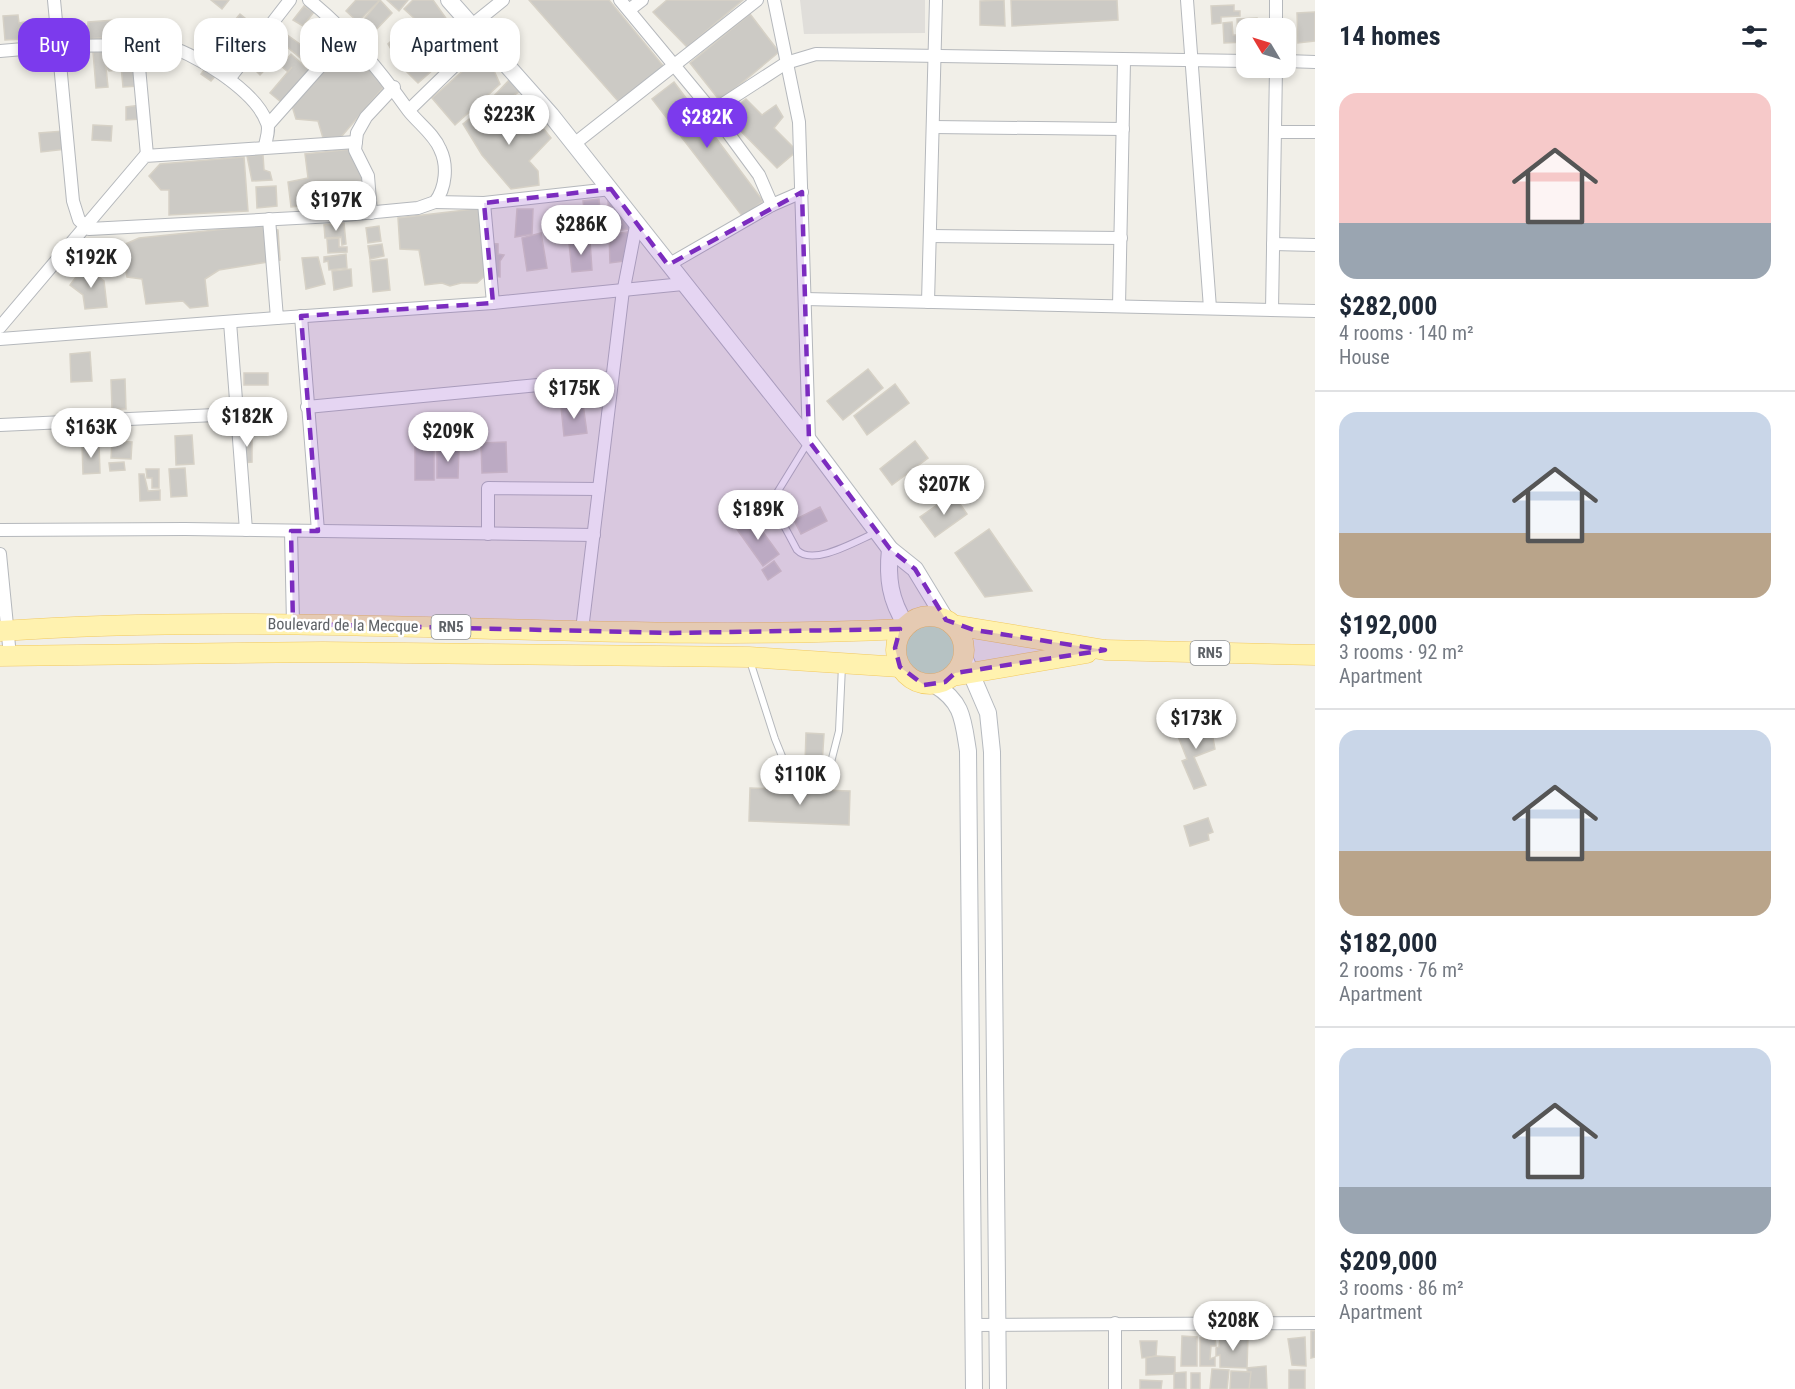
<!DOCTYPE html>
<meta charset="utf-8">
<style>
:root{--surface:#fff;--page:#f6f6f7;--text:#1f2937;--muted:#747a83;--line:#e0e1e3;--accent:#7c3aed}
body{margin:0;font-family:"Roboto Condensed",sans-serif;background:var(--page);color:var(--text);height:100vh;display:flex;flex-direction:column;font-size:22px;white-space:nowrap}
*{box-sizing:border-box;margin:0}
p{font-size:20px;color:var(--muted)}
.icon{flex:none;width:33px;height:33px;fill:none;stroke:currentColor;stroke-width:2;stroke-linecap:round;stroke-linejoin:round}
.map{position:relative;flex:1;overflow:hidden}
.sheet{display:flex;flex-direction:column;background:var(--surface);width:480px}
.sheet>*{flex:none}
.banner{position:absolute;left:18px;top:18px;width:570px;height:54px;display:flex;gap:12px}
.needle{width:39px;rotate:308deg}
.buttons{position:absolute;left:1236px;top:18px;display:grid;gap:12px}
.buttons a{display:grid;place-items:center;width:60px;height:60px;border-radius:12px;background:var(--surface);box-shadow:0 3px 9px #0003;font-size:30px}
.price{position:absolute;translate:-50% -51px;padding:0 14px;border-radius:21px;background:#fff;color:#222;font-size:20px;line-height:39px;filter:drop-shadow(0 2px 3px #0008)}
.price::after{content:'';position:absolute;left:50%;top:36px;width:18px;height:14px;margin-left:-9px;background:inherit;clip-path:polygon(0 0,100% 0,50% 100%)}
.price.active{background:var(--accent);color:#fff}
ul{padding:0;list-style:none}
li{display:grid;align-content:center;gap:12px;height:318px;padding:0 24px}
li+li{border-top:2px solid var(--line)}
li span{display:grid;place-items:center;height:186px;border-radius:18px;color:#555}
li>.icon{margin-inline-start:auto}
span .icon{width:108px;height:108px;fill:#fffc;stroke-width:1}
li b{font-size:26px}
h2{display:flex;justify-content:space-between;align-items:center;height:72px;padding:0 24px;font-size:26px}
.tag{padding:0 21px;border-radius:18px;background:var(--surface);box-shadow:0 3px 9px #0003;font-size:21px;line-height:54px}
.tag.active{background:var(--accent);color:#fff}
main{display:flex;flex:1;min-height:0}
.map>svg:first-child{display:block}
</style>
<main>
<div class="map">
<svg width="1315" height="1389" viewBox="0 0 1315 1389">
<rect width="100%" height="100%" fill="#f1efe8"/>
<path fill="#e0deda" d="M800,0H925V33L804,34Z"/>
<circle fill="#c5e8c5" cx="931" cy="652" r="29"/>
<g fill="#cccac5" stroke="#d6d1c6" stroke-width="1.5">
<path d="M211,0H229L222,9Z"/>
<path d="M356,0H380L358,22L346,11Z"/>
<path d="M380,0L392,13L372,34L360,24Z"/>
<path d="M387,0H408L399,11Z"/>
<path d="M413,0H433L455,31L467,40L418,83L400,65L388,44L415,19L404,9Z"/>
<path d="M529,0H609L665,68L618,101Z"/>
<path d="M667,0H743L687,47L653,12Z"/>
<path d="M1004,0L1005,26L980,25V1Z"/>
<path d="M1011,0H1117L1118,20L1012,26Z"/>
<path d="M1234,5V11H1240V16L1221,17V23L1212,24L1211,6Z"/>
<path d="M304,6L314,12L303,26L293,20Z"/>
<path d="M1315,12V41L1298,43L1297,13Z"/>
<path d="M240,14L261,31L251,44L230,26Z"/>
<path d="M750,14L779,52L720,101L690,63Z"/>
<path d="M18,15L19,23L25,22L26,39L5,40L3,16Z"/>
<path d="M1257,18V28H1246V33H1238L1237,19Z"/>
<path d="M114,20V37L87,39L88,22Z"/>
<path d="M1232,22L1233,35H1246V42L1224,43L1223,23Z"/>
<path d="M325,27L334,37L330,48L326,44L329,40L324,37L319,42L326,48L322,54L309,44Z"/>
<path d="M229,28L250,45L236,61L215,44Z"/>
<path d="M279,29L315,55L309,65L274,36Z"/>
<path d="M136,46L139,86L123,87L120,55L113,56L112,48Z"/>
<path d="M346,46L387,83L341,137L323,138L318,121L296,119L292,106Z"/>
<path d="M263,48L275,59L260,75L249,64Z"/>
<path d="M110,50V57L115,56L117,70L109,71L106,67L108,87L96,88L93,52Z"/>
<path d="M291,54L309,70L281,102L270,93L292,67L288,72L281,66Z"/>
<path d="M481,55L491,64L500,84L455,125L432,98Z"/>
<path d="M207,66L218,73L211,81L201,74Z"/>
<path d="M511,78L520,91L502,104L507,110L502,113L491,99Z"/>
<path d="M674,82L763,201L743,217L652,99Z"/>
<path d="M746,99L762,115L776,105L783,117L774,128L797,151L777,168L725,115Z"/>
<path d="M488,104L507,130L531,113L551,138L529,161L538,171L539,185L511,189L482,155L463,124Z"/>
<path d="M141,105L142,119L126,120V107Z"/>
<path d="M93,125L112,126L111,141L92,140Z"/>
<path d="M64,131L66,149L41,152L39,133Z"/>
<path d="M352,149L364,174L366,200L291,207L288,182L308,178L305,154Z"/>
<path d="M263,155L264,170L270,172L272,180L252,181L247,156Z"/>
<path d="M244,157L248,211L169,215V190H161L149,176L160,164Z"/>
<path d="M276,186L277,206L257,208L256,187Z"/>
<path d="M599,199L602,232L587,233L583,201Z"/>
<path d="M615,200L632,229L610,231L608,201Z"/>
<path d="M578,206L582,240L566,242L562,208Z"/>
<path d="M482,208L487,243L498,244V254L504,255L500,261V277L486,275L477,283H461L450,286L442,283L425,285L419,250L400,249L398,218Z"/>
<path d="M517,209H533L532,234L515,237Z"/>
<path d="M344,223L346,244L342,245L341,237L325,238L324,225Z"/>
<path d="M262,225L278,230L280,260L219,270L205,279L208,306L190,308L183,301L146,304L142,279L127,277L121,246L139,238Z"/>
<path d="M379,226L381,241L368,243L366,228Z"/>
<path d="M633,231L624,261L610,263L609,235Z"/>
<path d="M541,233L547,268L527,271L522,238Z"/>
<path d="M339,238V247H347V252L328,253L327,239Z"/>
<path d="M590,241L592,270L572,272L569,243Z"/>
<path d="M382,244L384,256L370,259L368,246Z"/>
<path d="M346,254L347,268L329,270L328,261L324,262V257Z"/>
<path d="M318,257L325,284L306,289L302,258Z"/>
<path d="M387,259L390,290L373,292L370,261Z"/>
<path d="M84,266L104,281L107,307L85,309L83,295L70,285Z"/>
<path d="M351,269L352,286L334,290L332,271Z"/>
<path d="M90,352L92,381L71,382L70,354Z"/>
<path d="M868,369L883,388L843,420L827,401Z"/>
<rect x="244" y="373" width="24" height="12"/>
<path d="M125,379L126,409H112L111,380Z"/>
<path d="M895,384L909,403L867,435L854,416Z"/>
<path d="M583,404L587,433L564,436L561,407Z"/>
<path d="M242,434H252V462L243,463Z"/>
<path d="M192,435L194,464L176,465L175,436Z"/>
<path d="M112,441L132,442L131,459L111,458Z"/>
<path d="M915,441L928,458L892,485L880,469Z"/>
<path d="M506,442L507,472L482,473L481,443Z"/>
<path d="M99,444L100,473L83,474L82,445Z"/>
<rect x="415" y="447" width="19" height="33"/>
<path d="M437,448H459L458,478H437Z"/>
<path d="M124,462L125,470L110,471L109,463Z"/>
<path d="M185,468L187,496L171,497L169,469Z"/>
<path d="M146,469H159V488H152V478H147Z"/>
<path d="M139,474H144L148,491L160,490V500L140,501Z"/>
<path d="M953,494L967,514L935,537L920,517Z"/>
<path d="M820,507L827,521L801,534L794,520Z"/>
<path d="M752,517L779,554L763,566L736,528Z"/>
<path d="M989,529L1032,591L985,597L955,553Z"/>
<path d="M774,561L781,571L768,580L762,570Z"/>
<path d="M1210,721L1215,749L1194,757L1206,785L1194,789L1182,761L1187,759L1177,734Z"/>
<path d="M806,733L824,734L822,765L805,764Z"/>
<path d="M750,788L850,791L849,825L749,821Z"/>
<path d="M1208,818L1213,832L1208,834L1209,840L1190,846L1184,826Z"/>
<path d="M1311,1331H1315V1357L1311,1358Z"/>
<path d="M1182,1336L1197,1337V1366H1181Z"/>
<path d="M1248,1336L1247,1368L1220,1367V1355L1216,1356V1348L1219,1347L1220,1337Z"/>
<path d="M1305,1337L1306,1366L1292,1365L1288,1339Z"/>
<path d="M1200,1338H1215L1216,1346H1211L1210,1359L1215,1357V1366H1200Z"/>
<path d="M1140,1341H1157L1156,1356L1142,1358Z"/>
<path d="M1156,1356L1175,1357V1374L1146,1375V1358Z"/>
<path d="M1266,1366L1267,1389H1249L1247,1368Z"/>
<path d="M1212,1369L1229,1370L1227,1389H1210Z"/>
<rect x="1289" y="1370" width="16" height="19"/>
<path d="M1231,1371L1251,1372L1249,1389H1230Z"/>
<path d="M1186,1372V1389H1174V1373Z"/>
<rect x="1191" y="1373" width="9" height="16"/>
<path d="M1140,1380L1162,1381L1161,1389H1140Z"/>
</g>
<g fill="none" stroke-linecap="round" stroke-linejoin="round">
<g stroke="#b5b8bc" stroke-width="8">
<g id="lane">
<path d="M807,444L775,496L773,505L797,550C813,567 858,540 877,532"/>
<path d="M750,661L775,739L786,766L829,770L839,731L842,666"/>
</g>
</g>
<g stroke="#b5b8bc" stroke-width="14">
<g id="street">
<path d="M54,0L73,201L79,220L89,229L334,216L418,208L435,202C446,188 448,165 440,149C434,134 418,123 408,110C379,69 348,31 309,0"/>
<path d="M620,0L712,111L759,175L772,205L802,192"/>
<path d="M774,0L799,122L809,441"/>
<path d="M1187,0L1210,308"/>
<path d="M1276,0V28"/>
<path d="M629,10L642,0"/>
<path d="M472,25L503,0"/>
<path d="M0,51L58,46L137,45"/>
<path d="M1286,61L1315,62"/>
<path d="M229,79L290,0"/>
<path d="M409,110L483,38"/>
<path d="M712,111L786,63L816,54L1246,61"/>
<path d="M268,125L348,35"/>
<path d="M933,127L1123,129"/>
<path d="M1275,132H1315"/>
<path d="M574,144L757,0"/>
<path d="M147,155L137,45C144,44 153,43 160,44C193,51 256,91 267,123C270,130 266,139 265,146"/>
<path d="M435,202L484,203L611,189"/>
<path d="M484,203L493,303"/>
<path d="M371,213L368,176L355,150L357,133L366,117L394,87"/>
<path d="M269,219L277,318L493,303L683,284"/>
<path d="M930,236L1121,238"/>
<path d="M1273,244L1315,245"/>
<path d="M668,265L772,205"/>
<path d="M624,288L636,226"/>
<path d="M805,299L1315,311"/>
<path d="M928,302L936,0"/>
<path d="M1119,306L1124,61"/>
<path d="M1272,310L1276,68"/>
<path d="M301,316L318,531"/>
<path d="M230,322L246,530"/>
<path d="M0,327L145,156L356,142"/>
<path d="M0,339L277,318"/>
<path d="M307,407L612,378"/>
<path d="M0,425L237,414"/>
<path d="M0,530L185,529L594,535"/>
<path d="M291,531L293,624"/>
<path d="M488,534V488L599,489"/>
<path d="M0,554L10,656"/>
<path d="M582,630L623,290"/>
<path d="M973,1325L1315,1323"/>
<path d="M1115,1389V1323"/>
</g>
</g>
<g stroke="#b6babf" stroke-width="18">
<g id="secondary">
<path d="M449,0L551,115L809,441L890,549L915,569L946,620"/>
<path d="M890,549C887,578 890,600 906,625"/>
<path d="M964,657L988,713L992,752L998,1389"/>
<path d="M935,685C963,702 963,720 968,751L974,1389"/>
</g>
</g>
<g stroke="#f2c960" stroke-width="21">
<g id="primary">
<circle cx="930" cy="650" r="34"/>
<path d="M953,625L1105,650L1315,655"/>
<path d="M0,631C301,610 602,644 903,629"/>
<path d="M0,656L323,652L749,657L900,667"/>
<path d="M953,676L1087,653"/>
</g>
</g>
<use href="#lane" stroke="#fff" stroke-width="6"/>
<use href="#street" stroke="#fff" stroke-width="12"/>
<use href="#secondary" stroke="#fff" stroke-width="16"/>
<use href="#primary" stroke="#fff2af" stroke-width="20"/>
</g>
<path fill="#7b2cbf" fill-opacity="0.2" stroke="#7b2cbf" stroke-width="4.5" stroke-dasharray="12 8" stroke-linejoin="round" d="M611,189L668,265L802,192L809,441L890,549L915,569L946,620L974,630L1105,650L955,673L945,682L924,685L900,667L895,648L900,629L673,633L293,624L291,531H318L301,316L493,303L484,203Z"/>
<g text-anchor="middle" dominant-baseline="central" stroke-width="5" stroke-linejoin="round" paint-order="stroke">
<g fill="#fff" stroke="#8f9295" stroke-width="1.5">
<rect x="431.5" y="615" width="39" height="24" rx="4.5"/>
<rect x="1190.5" y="641" width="39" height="24" rx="4.5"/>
</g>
<g font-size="15" font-weight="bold" fill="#5f6368">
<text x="451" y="627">RN5</text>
<text x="1210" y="653">RN5</text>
</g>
<g font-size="16" fill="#5f6368" stroke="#fff">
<text transform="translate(343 625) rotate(1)">Boulevard de la Mecque</text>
</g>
</g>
</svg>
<div class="buttons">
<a><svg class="needle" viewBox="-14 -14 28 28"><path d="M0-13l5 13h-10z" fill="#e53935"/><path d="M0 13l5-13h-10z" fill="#747a83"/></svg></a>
</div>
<b class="price" style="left:509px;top:146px">$223K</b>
<b class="price active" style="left:707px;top:149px">$282K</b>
<b class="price" style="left:336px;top:232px">$197K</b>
<b class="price" style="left:581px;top:256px">$286K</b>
<b class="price" style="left:91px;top:289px">$192K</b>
<b class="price" style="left:574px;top:420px">$175K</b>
<b class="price" style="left:247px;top:448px">$182K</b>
<b class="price" style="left:91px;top:459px">$163K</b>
<b class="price" style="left:448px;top:463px">$209K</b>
<b class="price" style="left:944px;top:516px">$207K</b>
<b class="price" style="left:758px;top:541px">$189K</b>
<b class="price" style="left:1196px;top:750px">$173K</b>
<b class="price" style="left:800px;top:806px">$110K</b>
<b class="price" style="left:1233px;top:1352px">$208K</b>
<div class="banner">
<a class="tag active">Buy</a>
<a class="tag">Rent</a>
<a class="tag">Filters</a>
<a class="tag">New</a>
<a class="tag">Apartment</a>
</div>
</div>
<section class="sheet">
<h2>14 homes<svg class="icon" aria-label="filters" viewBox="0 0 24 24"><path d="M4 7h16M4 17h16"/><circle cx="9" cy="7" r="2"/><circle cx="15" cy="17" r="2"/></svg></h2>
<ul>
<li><span style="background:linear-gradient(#f6c9c9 70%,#9aa5b1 0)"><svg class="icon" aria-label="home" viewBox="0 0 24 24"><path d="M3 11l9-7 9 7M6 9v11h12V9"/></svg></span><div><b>$282,000</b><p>4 rooms · 140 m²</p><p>House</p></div></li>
<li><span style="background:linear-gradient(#c9d6e8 65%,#b9a48a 0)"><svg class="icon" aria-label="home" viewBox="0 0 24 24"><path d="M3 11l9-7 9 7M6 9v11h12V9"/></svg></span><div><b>$192,000</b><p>3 rooms · 92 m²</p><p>Apartment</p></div></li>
<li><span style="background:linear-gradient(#c9d6e8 65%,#b9a48a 0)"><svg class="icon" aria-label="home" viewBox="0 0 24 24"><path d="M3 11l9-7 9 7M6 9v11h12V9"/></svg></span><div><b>$182,000</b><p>2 rooms · 76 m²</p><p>Apartment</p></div></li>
<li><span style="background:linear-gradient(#c9d6e8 75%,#9aa5b1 0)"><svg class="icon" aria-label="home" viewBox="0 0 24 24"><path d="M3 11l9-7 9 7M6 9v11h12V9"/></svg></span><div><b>$209,000</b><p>3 rooms · 86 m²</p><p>Apartment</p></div></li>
</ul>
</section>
</main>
